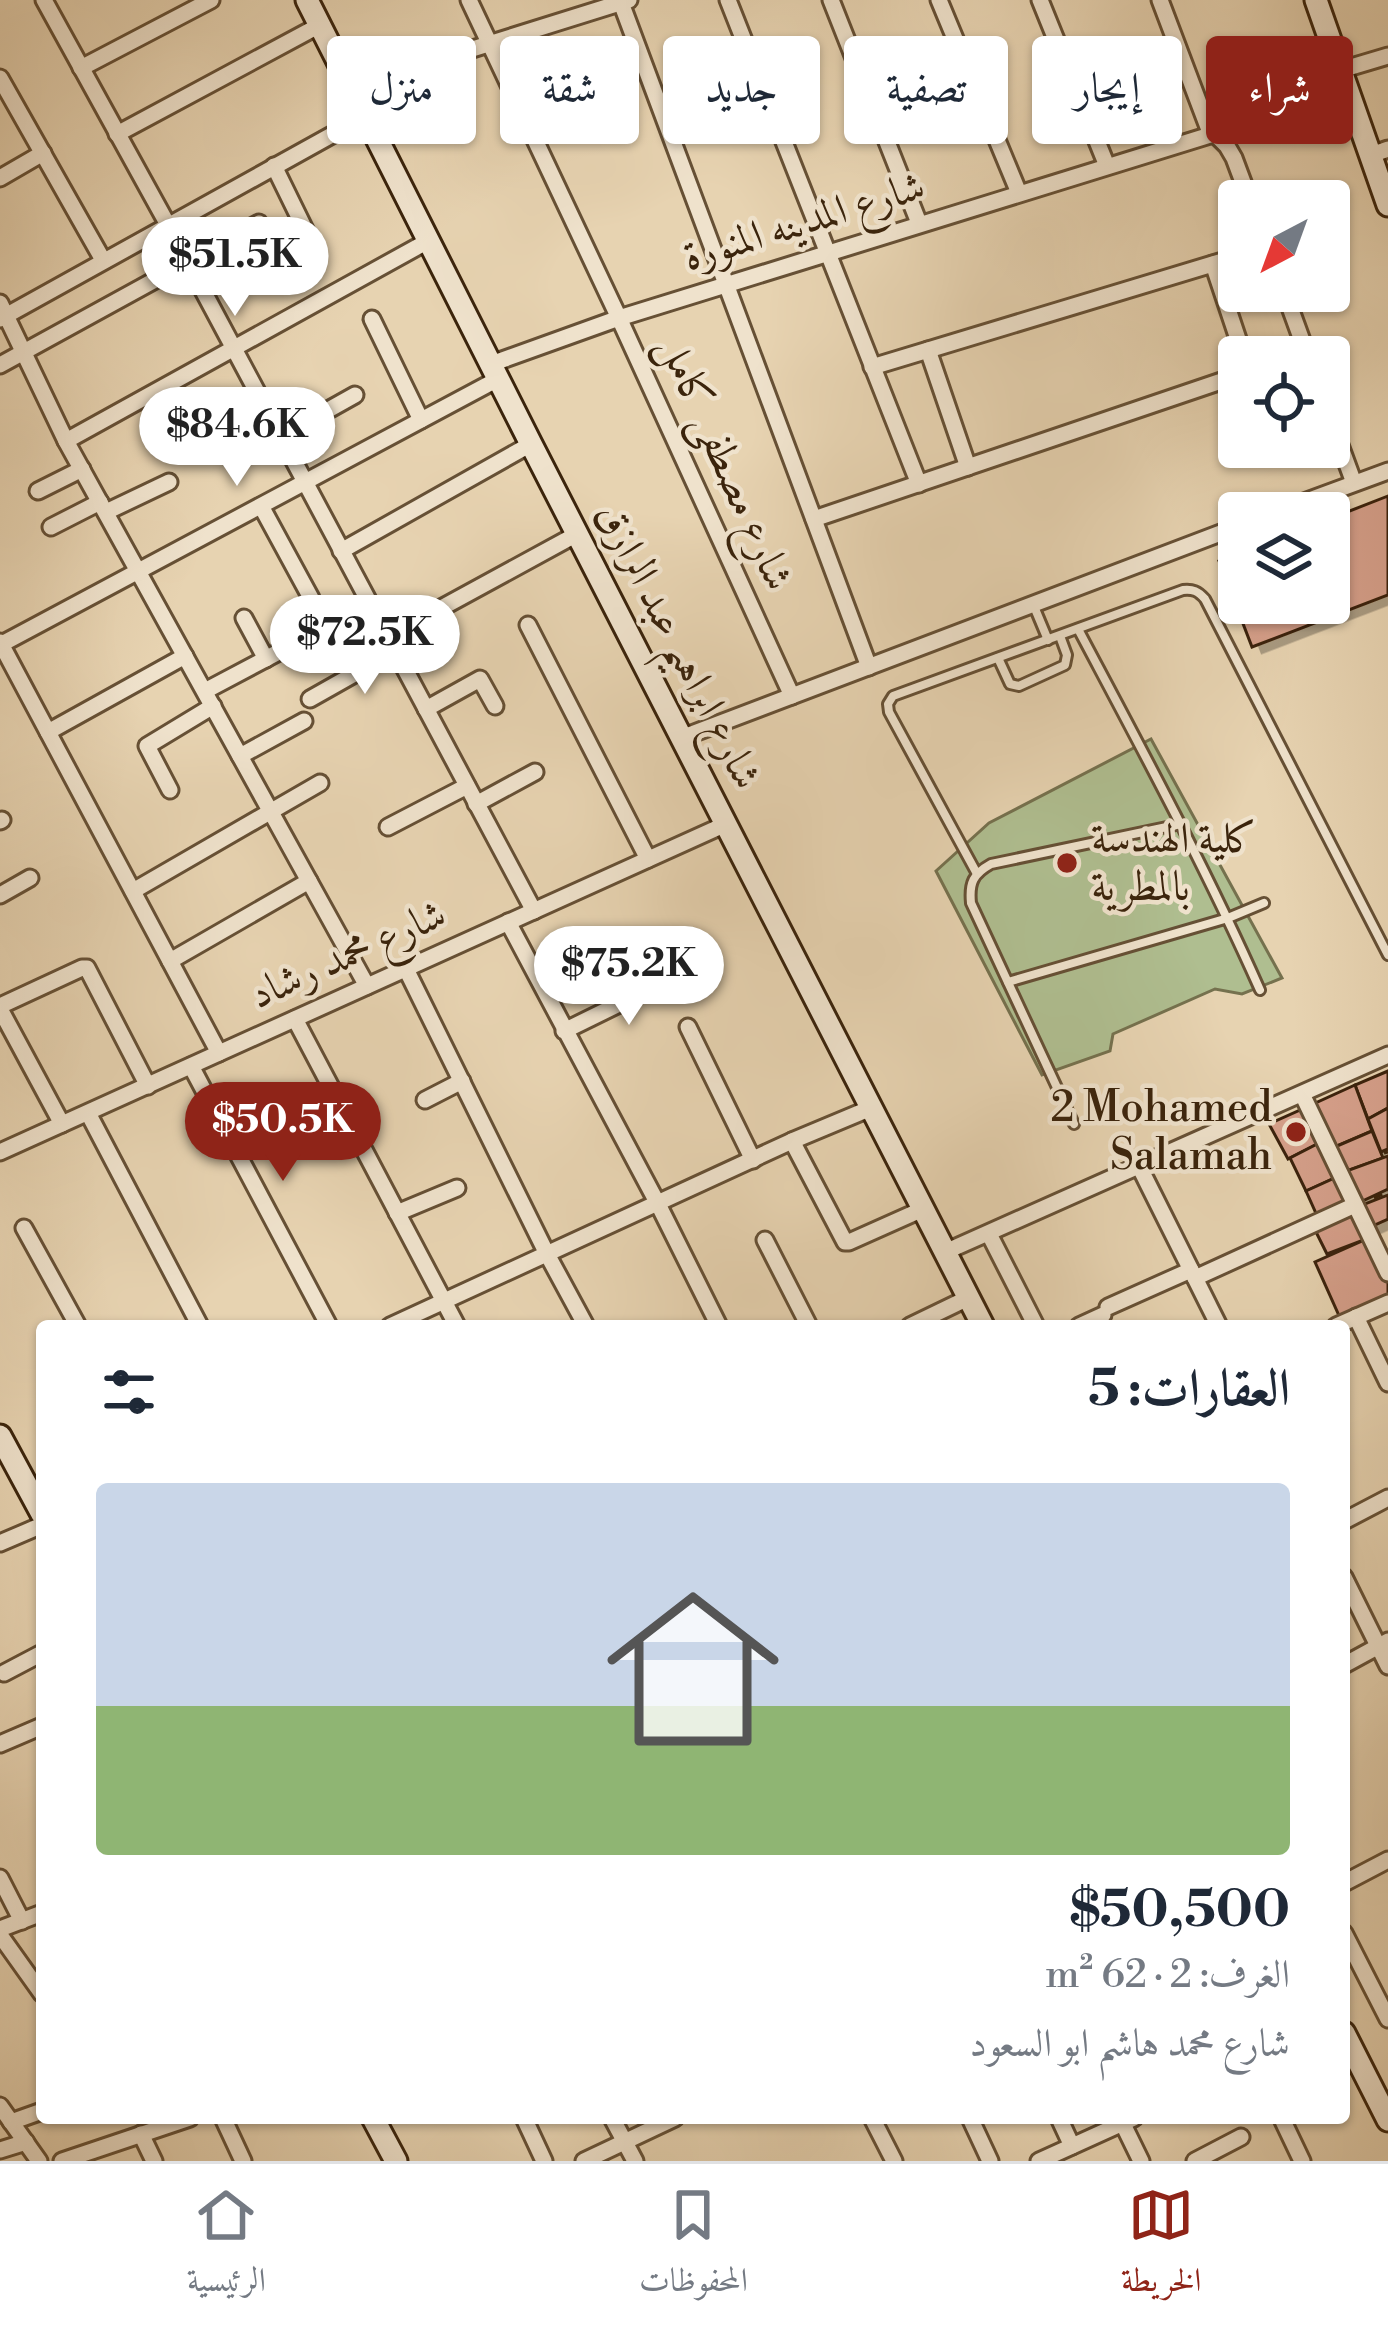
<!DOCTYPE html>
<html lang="ar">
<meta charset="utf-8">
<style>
:root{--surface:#fff;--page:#f2f2f3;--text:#1f2937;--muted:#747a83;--line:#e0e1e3;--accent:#8f2418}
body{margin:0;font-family:"Libre Bodoni",Amiri,serif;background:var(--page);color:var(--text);direction:rtl;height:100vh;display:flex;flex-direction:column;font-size:45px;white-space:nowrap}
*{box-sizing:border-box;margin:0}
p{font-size:39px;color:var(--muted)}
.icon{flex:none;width:66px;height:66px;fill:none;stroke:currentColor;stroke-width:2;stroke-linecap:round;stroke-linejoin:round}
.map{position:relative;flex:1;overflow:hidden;direction:ltr}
.details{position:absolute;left:36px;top:1320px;width:1314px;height:804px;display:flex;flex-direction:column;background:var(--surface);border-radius:12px;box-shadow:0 3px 9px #0004;direction:rtl}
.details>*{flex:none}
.hud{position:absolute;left:36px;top:36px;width:1317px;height:108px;direction:rtl;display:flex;gap:24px}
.needle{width:78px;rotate:221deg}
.fabs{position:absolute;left:1218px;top:180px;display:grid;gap:24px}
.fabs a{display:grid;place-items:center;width:132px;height:132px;border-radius:12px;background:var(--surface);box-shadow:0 3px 9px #0004;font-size:60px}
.price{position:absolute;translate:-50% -102px;padding:0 27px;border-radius:42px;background:#fff;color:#222;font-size:39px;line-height:78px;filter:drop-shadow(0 3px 6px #0008)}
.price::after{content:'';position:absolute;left:50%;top:72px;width:36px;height:27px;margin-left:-18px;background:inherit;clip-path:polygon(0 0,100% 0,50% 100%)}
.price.on{background:var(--accent);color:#fff}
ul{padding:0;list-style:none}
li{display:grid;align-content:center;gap:24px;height:636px;padding:0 60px}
li span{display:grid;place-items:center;height:372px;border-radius:12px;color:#555}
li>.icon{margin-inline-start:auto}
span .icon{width:216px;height:216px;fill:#fffc;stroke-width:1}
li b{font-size:51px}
h2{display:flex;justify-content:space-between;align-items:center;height:144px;padding:0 60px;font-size:51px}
.chip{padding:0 42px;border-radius:12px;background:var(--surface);box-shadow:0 3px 9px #0004;font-size:42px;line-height:108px}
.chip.on{background:var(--accent);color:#fff}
.tab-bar{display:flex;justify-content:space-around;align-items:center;height:168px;border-top:3px solid var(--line);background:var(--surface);font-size:33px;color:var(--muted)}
.tab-bar a{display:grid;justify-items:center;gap:6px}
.tab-bar .on{color:var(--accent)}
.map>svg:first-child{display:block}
</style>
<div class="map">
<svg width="1388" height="2161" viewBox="0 0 1388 2161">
<defs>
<filter id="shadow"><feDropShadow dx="10" dy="5.5" stdDeviation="0" flood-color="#0004"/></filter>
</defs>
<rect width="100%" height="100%" fill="#e7d3b1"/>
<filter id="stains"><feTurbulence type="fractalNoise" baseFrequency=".00167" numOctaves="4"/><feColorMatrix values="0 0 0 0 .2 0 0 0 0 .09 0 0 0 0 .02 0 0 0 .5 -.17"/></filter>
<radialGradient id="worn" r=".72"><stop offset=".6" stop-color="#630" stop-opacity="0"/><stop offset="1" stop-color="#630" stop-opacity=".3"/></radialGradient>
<path fill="#afbe90" stroke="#75714e" stroke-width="3" d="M1151,739L1282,978L1242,994L1215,989L1113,1034L1110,1051L1042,1075L936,871L989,823Z"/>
<g fill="#d59f8a" stroke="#3b240c" stroke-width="3" filter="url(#shadow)">
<path d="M1388,496V595L1252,647L1219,561L1239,554V603H1329V519Z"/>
<path d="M1388,1071V1108L1368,1119L1355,1085Z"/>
<path d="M1355,1085L1372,1131L1330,1149L1309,1106Z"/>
<path d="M1307,1107L1323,1141L1288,1159L1269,1124Z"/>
<path d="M1388,1108V1149L1381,1152L1368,1119Z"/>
<path d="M1372,1131L1383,1158L1341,1173L1330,1149Z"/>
<path d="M1323,1141L1339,1176L1306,1191L1290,1158Z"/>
<path d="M1388,1156V1189L1356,1204L1341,1173Z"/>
<path d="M1339,1176L1353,1205L1319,1220L1306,1191Z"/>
<path d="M1388,1195V1219L1368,1228L1357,1207Z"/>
<path d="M1354,1207L1369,1238L1327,1254L1313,1226Z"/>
<path d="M1369,1238L1388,1277V1300L1341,1320L1315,1262Z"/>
</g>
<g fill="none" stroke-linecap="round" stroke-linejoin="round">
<g stroke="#665035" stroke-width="14">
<g id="lane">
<path d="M1033,604L1048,640"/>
<path d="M1078,629C1141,748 1205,866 1260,990"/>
<path d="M998,658L1010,684L1019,686L1065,665L1067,655L1060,636"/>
<path d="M976,872L889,712L888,704L893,696L1183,590C1193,589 1198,591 1205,599L1388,955"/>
<path d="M1008,982L1228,918L1264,903"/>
<path d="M1074,1124L971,903C969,883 973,874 991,864L1181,824"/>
</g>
</g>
<g stroke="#665035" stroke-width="21">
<g id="street">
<path d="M44,0L168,225L534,911"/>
<path d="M469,0L619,318L792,696"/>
<path d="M620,0L869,667"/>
<path d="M728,0L919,484"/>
<path d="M831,0L919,223"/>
<path d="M939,0L1019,193"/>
<path d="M1040,0L1107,166"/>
<path d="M1160,0L1208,127L1227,146L1234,158L1250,201"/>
<path d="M81,68L211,0"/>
<path d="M1341,70L1388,56"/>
<path d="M0,78L103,260"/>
<path d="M351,87L629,0"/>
<path d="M117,134L320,25"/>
<path d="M1371,155L1388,149"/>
<path d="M274,166L316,252"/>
<path d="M0,178L43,153"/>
<path d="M1213,264L1244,357"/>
<path d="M1284,291L1308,357"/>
<path d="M0,303L66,441L367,986"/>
<path d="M0,319L366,116"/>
<path d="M372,319L421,420"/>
<path d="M928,350L968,467"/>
<path d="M491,364L619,318L1349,92"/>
<path d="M0,365L259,223"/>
<path d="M872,367L1239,256"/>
<path d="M1329,415L1354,483"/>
<path d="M280,437L355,395"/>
<path d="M66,441L428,241"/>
<path d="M186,452L264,407"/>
<path d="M38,491L82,469"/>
<path d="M261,506L311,598"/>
<path d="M106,512L169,482"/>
<path d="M1274,513L1388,471"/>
<path d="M814,519L1239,375"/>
<path d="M51,527L100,502"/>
<path d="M341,551L531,444"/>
<path d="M244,618L266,659"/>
<path d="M528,625L648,859"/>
<path d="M388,637L577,534"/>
<path d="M0,642L219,1053"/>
<path d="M0,645L498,379"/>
<path d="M205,691L307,637"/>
<path d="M310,699L395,651"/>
<path d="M426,709L480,679L495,706"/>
<path d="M48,732L185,656"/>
<path d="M681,738L1239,526"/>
<path d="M240,756L304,721"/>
<path d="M170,790L147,746L213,706"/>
<path d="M476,804L535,772"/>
<path d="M0,821L2,820"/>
<path d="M388,827L467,786"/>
<path d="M133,891L320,783"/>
<path d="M0,895L30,878"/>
<path d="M508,922L658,1204L719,1326"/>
<path d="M170,961L309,881"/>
<path d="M406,969L547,1254L586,1326"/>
<path d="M0,1006L82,968H87L148,1086"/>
<path d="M0,1009L62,1124"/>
<path d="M295,1019L457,1326"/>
<path d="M688,1027L753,1160"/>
<path d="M564,1031L672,978"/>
<path d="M191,1066L329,1326"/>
<path d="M1302,1094L1388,1273"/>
<path d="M425,1100L462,1081"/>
<path d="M88,1113L200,1326"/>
<path d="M792,1141L845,1242H849L923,1209"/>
<path d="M0,1152L726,824"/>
<path d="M1139,1166L1219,1326"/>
<path d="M397,1213L457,1188"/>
<path d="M24,1228L78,1326"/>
<path d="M989,1234L1036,1326"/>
<path d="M765,1240L809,1326"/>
<path d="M945,1252L1388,1055"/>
<path d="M1195,1278L1355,1205"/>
<path d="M1108,1307L1191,1270"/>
<path d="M1356,1317L1388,1383"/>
<path d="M390,1326L792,1141L871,1108"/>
<path d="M910,1326L968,1298"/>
<path d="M1079,1326L1103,1315"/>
<path d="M1336,1326L1388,1303"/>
<path d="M1344,1521L1388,1498"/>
<path d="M0,1543L42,1525"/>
<path d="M1344,1577L1388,1666"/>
<path d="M1344,1665L1388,1641"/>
<path d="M4,1673L42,1653"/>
<path d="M0,1744L42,1726"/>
<path d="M0,1878L22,1921"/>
<path d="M1344,1883L1388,1860"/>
<path d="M0,1929L42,1913"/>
<path d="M1344,1933L1388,2019"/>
<path d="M0,1935L42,1994"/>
<path d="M0,2106L39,2161"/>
<path d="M223,2118L243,2161"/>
<path d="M524,2118L544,2161"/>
<path d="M612,2118L635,2161"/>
<path d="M872,2118L894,2161"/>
<path d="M970,2118L990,2161"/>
<path d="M1059,2118L1072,2146"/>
<path d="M1120,2118L1141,2161"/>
<path d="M1282,2119L1302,2161"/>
<path d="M11,2122L42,2111"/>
<path d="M141,2134L154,2161"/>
<path d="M0,2150L26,2142"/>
<path d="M62,2161L190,2118"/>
<path d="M584,2161L675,2118"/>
<path d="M1039,2161L1134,2118"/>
<path d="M1195,2161L1241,2137"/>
</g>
</g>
<g stroke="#3b240c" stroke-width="27">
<g id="secondary">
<path d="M307,0L531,444L983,1326"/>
<path d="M1316,0L1388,205"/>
<path d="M0,1436L42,1514"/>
<path d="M1344,2033L1388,2120"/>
<path d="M373,2118L396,2161"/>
</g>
</g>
<g stroke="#3b240c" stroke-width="3" stroke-dasharray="9 6" stroke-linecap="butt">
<path d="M1384,1153L1388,1152"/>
<path d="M1374,1198L1388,1192"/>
</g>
<use href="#lane" stroke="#efe2cc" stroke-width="8"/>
<use href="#street" stroke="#efe2cc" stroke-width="15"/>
<use href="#secondary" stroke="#efe2cc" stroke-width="21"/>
</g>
<g fill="#8f2418" stroke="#efe2cc" stroke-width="4.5">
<circle cx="1067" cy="863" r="12"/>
<circle cx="1296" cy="1132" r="12"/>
</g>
<g text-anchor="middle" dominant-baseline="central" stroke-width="9" stroke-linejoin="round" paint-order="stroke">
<g font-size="42" fill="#3b240c" stroke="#efe2cc">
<text transform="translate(804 222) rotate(-17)">شارع المدينه المنورة</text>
<text transform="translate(725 463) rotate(66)">شارع مصطفى كامل</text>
<text transform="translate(678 646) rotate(63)">شارع ابراهيم عبد الرازق</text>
<text transform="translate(348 955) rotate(-24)">شارع محمد رشاد</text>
</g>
<g font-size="42" fill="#3b240c" stroke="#efe2cc" text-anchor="start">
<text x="1091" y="839">كلية الهندسة<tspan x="1091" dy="48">بالمطرية</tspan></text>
<text x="1272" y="1108" text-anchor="end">2 Mohamed<tspan x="1272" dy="48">Salamah</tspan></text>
</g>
</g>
<rect width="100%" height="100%" filter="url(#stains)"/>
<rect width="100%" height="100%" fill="url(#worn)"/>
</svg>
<div class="fabs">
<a><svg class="needle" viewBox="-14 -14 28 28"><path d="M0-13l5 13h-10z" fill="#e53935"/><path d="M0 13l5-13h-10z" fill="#747a83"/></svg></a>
<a><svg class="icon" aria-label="locate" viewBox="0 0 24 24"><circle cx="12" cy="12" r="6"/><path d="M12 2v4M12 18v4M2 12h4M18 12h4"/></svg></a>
<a><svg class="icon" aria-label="layers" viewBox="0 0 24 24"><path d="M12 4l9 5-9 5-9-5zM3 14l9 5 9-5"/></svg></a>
</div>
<b class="price" style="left:235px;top:319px">$51.5K</b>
<b class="price" style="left:237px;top:489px">$84.6K</b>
<b class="price" style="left:365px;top:697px">$72.5K</b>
<b class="price" style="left:629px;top:1028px">$75.2K</b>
<b class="price on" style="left:283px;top:1184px">$50.5K</b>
<div class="hud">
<a class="chip on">شراء</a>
<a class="chip">إيجار</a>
<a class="chip">تصفية</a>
<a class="chip">جديد</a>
<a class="chip">شقة</a>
<a class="chip">منزل</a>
</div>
<section class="details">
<h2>العقارات: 5<svg class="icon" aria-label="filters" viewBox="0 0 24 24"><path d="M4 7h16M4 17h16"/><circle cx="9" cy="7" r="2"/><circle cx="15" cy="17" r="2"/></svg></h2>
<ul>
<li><span style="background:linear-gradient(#c9d6e8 60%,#8fb573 0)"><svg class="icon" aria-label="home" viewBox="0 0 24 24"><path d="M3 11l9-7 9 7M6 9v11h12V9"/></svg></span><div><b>$50,500</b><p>الغرف: 2 · 62 m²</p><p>شارع محمد هاشم ابو السعود</p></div></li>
</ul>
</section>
</div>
<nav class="tab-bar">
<a class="on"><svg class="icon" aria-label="map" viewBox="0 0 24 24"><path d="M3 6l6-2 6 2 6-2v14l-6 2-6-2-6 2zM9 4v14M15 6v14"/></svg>الخريطة</a>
<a><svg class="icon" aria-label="saved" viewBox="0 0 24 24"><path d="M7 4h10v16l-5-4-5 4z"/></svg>المحفوظات</a>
<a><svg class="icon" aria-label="home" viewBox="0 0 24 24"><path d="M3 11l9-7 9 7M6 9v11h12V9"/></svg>الرئيسية</a>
</nav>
